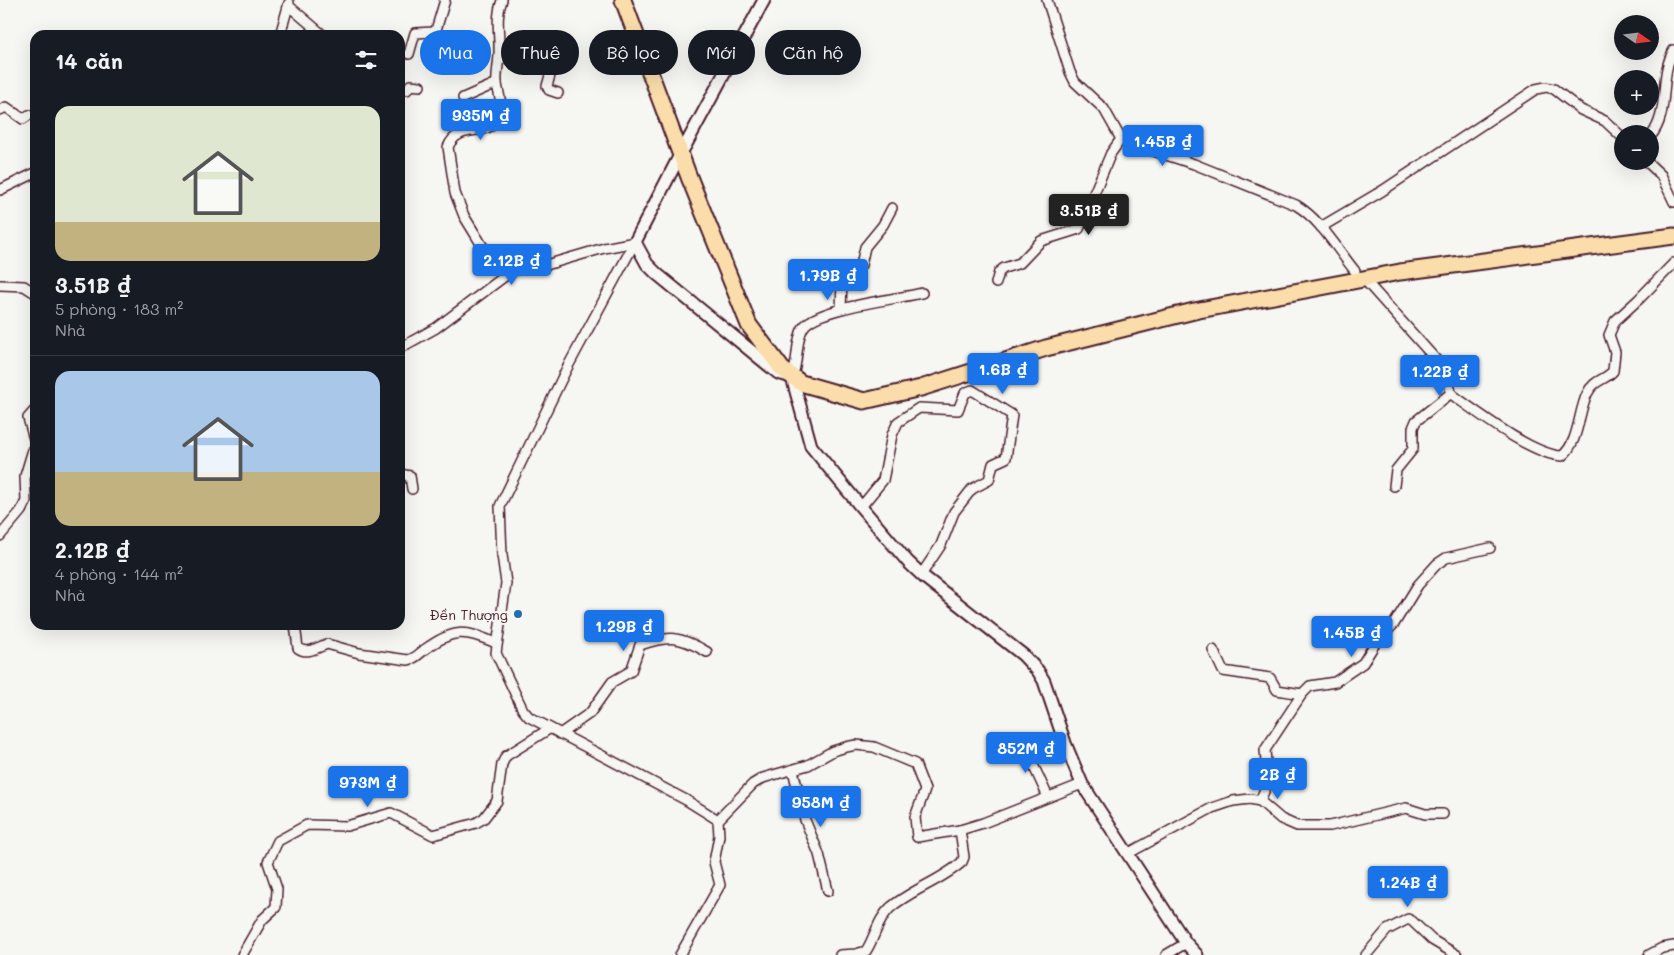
<!DOCTYPE html>
<html lang="vi">
<meta charset="utf-8">
<style>
:root{--surface:#171b24;--page:#20242c;--text:#f1f3f6;--muted:#9ea1a6;--line:#363941;--accent:#1a73e8}
body{margin:0;font-family:Mali,sans-serif;background:var(--page);color:var(--text);height:100vh;display:flex;flex-direction:column;font-size:19px;white-space:nowrap}
*{box-sizing:border-box;margin:0}
p{font-size:16px;color:var(--muted)}
.icon{flex:none;width:28px;height:28px;fill:none;stroke:currentColor;stroke-width:2;stroke-linecap:round;stroke-linejoin:round}
.map{position:relative;flex:1;overflow:hidden}
.panel{position:absolute;left:30px;top:30px;width:375px;height:600px;display:flex;flex-direction:column;background:var(--surface);border-radius:15px;box-shadow:0 5px 20px #0002}
.panel>*{flex:none}
.banner{position:absolute;left:420px;top:30px;width:475px;height:45px;display:flex;gap:10px}
.needle{width:32px;rotate:104deg}
.controls{position:absolute;left:1614px;top:15px;display:grid;gap:10px}
.controls a{display:grid;place-items:center;width:45px;height:45px;border-radius:50%;background:var(--surface);box-shadow:0 5px 20px #0002;font-size:25px}
.price{position:absolute;translate:-50% -42px;padding:0 11px;border-radius:5px;background:var(--accent);color:#fff;font-size:16px;line-height:32px;filter:drop-shadow(0 1px 2px #0008)}
.price::after{content:'';position:absolute;left:50%;top:30px;width:15px;height:11px;margin-left:-8px;background:inherit;clip-path:polygon(0 0,100% 0,50% 100%)}
.price.active{background:#222;color:#fff}
ul{padding:0;list-style:none}
li{display:grid;align-content:center;gap:10px;height:265px;padding:0 25px}
li+li{border-top:1px solid var(--line)}
li span{display:grid;place-items:center;height:155px;border-radius:15px;color:#555}
li>.icon{margin-inline-start:auto}
span .icon{width:90px;height:90px;fill:#fffc;stroke-width:1}
li b{font-size:21px}
h2{display:flex;justify-content:space-between;align-items:center;height:60px;padding:0 25px;font-size:21px}
.chip{padding:0 18px;border-radius:22px;background:var(--surface);box-shadow:0 5px 20px #0002;font-size:18px;line-height:45px}
.chip.active{background:var(--accent);color:#fff}
.map>svg:first-child{display:block}
</style>
<div class="map">
<svg width="1674" height="955" viewBox="0 0 1674 955">
<rect width="100%" height="100%" fill="#f6f6f2"/>
<filter id="ink" filterUnits="userSpaceOnUse"><feTurbulence type="fractalNoise" baseFrequency=".02" numOctaves="2"/><feDisplacementMap in="SourceGraphic" scale="10" xChannelSelector="R" yChannelSelector="G"/><feConvolveMatrix kernelMatrix="1 2 1 2 8 2 1 2 1" color-interpolation-filters="sRGB"/></filter>
<g filter="url(#ink)">
<g fill="none" stroke-linecap="round" stroke-linejoin="round">
<g stroke="#4a1f2b" stroke-width="12">
<g id="street">
<path d="M502,0C495,19 500,34 499,53C499,63 496,74 497,84C499,96 504,107 498,118C488,139 459,121 448,147L455,193L464,216L491,260L513,270"/>
<path d="M1047,0L1070,72L1075,82L1104,109L1121,139L1126,142L1194,164L1296,205C1321,220 1337,249 1355,271"/>
<path d="M289,6L323,35"/>
<path d="M280,35L289,3"/>
<path d="M409,54L415,33L433,32L436,30L445,0"/>
<path d="M499,59L551,60L553,65L547,86L549,90L558,93"/>
<path d="M400,89L407,90L410,85L420,86"/>
<path d="M463,98L497,83"/>
<path d="M0,110L6,107L23,119L29,115"/>
<path d="M1650,137C1671,113 1658,76 1674,50"/>
<path d="M1646,161L1661,175L1674,202"/>
<path d="M0,190L35,173"/>
<path d="M1321,227L1382,191L1536,89L1546,87L1554,89L1581,110L1605,121L1622,137"/>
<path d="M635,242L566,370L500,506L502,555L506,583L496,653L523,710L529,717L686,800L718,820L719,836L714,862L720,885L680,955"/>
<path d="M1363,278L1447,372L1451,393L1454,396C1478,413 1533,455 1562,456C1579,443 1578,413 1587,394C1594,379 1606,380 1613,371L1615,352L1609,335L1615,321L1639,299L1674,263"/>
<path d="M996,283L999,272L1004,268L1020,263L1041,241L1079,229L1111,153L1121,139"/>
<path d="M0,285L24,286L35,293"/>
<path d="M841,309L842,281L861,265L865,247L883,225L892,208"/>
<path d="M400,348L436,328L513,270L546,265L604,248L635,242"/>
<path d="M792,377C799,361 795,342 803,328C814,308 898,299 922,293"/>
<path d="M400,474L410,476L412,489"/>
<path d="M1394,486L1396,470L1413,449V428L1416,421L1451,393"/>
<path d="M861,507L883,480L892,435L898,422L919,408L958,410L965,393L972,390L1012,415L1006,458L993,464L989,480L972,489L954,512L941,545L921,575"/>
<path d="M0,536L21,511L26,501L25,476L35,443L28,418L35,410"/>
<path d="M295,625L298,648C308,655 318,647 327,644L359,653L408,660C415,659 419,654 424,650C454,628 464,630 496,643"/>
<path d="M1213,650L1223,671L1270,678L1277,690L1302,694"/>
<path d="M560,734L590,713L612,682L631,671L640,645C670,635 680,636 707,652"/>
<path d="M1010,744L1028,754L1048,797"/>
<path d="M793,770L805,820L819,854L828,891"/>
<path d="M1260,801L1265,789L1267,775L1265,750L1302,694L1310,686L1335,682L1363,663L1376,642L1394,624L1418,585L1437,564L1446,558L1490,548"/>
<path d="M718,820L753,784L763,778L808,765L833,751L846,747L856,745L874,747L915,764L925,790L915,817L917,837L960,830L983,823L1082,784"/>
<path d="M1127,854L1212,808L1233,801L1250,799L1260,801L1281,819L1297,826H1330L1406,808L1425,814H1443"/>
<path d="M242,955L262,920L276,907L277,889L268,862L278,841L307,825L347,826L391,813L433,835L476,823L484,818L497,801L502,764L506,756L549,729"/>
<path d="M840,955L856,954L866,951C875,937 878,919 890,908C912,889 941,881 962,862L964,857L960,830"/>
<path d="M1166,955L1186,943"/>
<path d="M1366,955L1387,930L1408,919L1412,921L1432,940L1457,955"/>
<path d="M1649,955L1662,948L1674,946"/>
</g>
</g>
<g stroke="#4a1f2b" stroke-width="15">
<g id="secondary">
<path d="M684,148L764,0"/>
<path d="M680,155L635,242L647,264L657,274L778,373L792,377L811,446L861,507L908,562L924,577L1023,655L1038,671L1044,681L1065,743L1082,784L1186,943L1197,955"/>
</g>
</g>
<g stroke="#4a1f2b" stroke-width="19">
<path id="highway" d="M623,0L689,177L749,325L782,369L801,383L864,401L921,388L1046,348L1194,311L1400,272L1674,236"/>
</g>
<use href="#street" stroke="#f6f6f2" stroke-width="9"/>
<use href="#secondary" stroke="#f6f6f2" stroke-width="11"/>
<use href="#highway" stroke="#faddab" stroke-width="15"/>
</g>
</g>
<circle fill="#1f6fb2" stroke="#f6f6f2" stroke-width="2" cx="518" cy="614" r="5"/>
<g text-anchor="middle" dominant-baseline="central" stroke-width="4" stroke-linejoin="round" paint-order="stroke">
<g font-size="14" fill="#4a1f2b" stroke="#f6f6f2" text-anchor="end">
<text x="508" y="614">Đền Thượng</text>
</g>
</g>
</svg>
<div class="controls">
<a><svg class="needle" viewBox="-14 -14 28 28"><path d="M0-13l5 13h-10z" fill="#e53935"/><path d="M0 13l5-13h-10z" fill="#9ea1a6"/></svg></a>
<a>+</a>
<a>−</a>
</div>
<b class="price" style="left:481px;top:141px">935M ₫</b>
<b class="price" style="left:1163px;top:167px">1.45B ₫</b>
<b class="price active" style="left:1089px;top:236px">3.51B ₫</b>
<b class="price" style="left:512px;top:286px">2.12B ₫</b>
<b class="price" style="left:828px;top:301px">1.79B ₫</b>
<b class="price" style="left:1003px;top:395px">1.6B ₫</b>
<b class="price" style="left:1440px;top:397px">1.22B ₫</b>
<b class="price" style="left:624px;top:652px">1.29B ₫</b>
<b class="price" style="left:1352px;top:658px">1.45B ₫</b>
<b class="price" style="left:1026px;top:774px">852M ₫</b>
<b class="price" style="left:1278px;top:800px">2B ₫</b>
<b class="price" style="left:368px;top:808px">973M ₫</b>
<b class="price" style="left:821px;top:828px">958M ₫</b>
<b class="price" style="left:1408px;top:908px">1.24B ₫</b>
<div class="banner">
<a class="chip active">Mua</a>
<a class="chip">Thuê</a>
<a class="chip">Bộ lọc</a>
<a class="chip">Mới</a>
<a class="chip">Căn hộ</a>
</div>
<section class="panel">
<h2>14 căn<svg class="icon" aria-label="filters" viewBox="0 0 24 24"><path d="M4 7h16M4 17h16"/><circle cx="9" cy="7" r="2"/><circle cx="15" cy="17" r="2"/></svg></h2>
<ul>
<li><span style="background:linear-gradient(#dfe7d0 75%,#c2b280 0)"><svg class="icon" aria-label="home" viewBox="0 0 24 24"><path d="M3 11l9-7 9 7M6 9v11h12V9"/></svg></span><div><b>3.51B ₫</b><p>5 phòng · 183 m²</p><p>Nhà</p></div></li>
<li><span style="background:linear-gradient(#a9c7e8 65%,#c2b280 0)"><svg class="icon" aria-label="home" viewBox="0 0 24 24"><path d="M3 11l9-7 9 7M6 9v11h12V9"/></svg></span><div><b>2.12B ₫</b><p>4 phòng · 144 m²</p><p>Nhà</p></div></li>
</ul>
</section>
</div>
